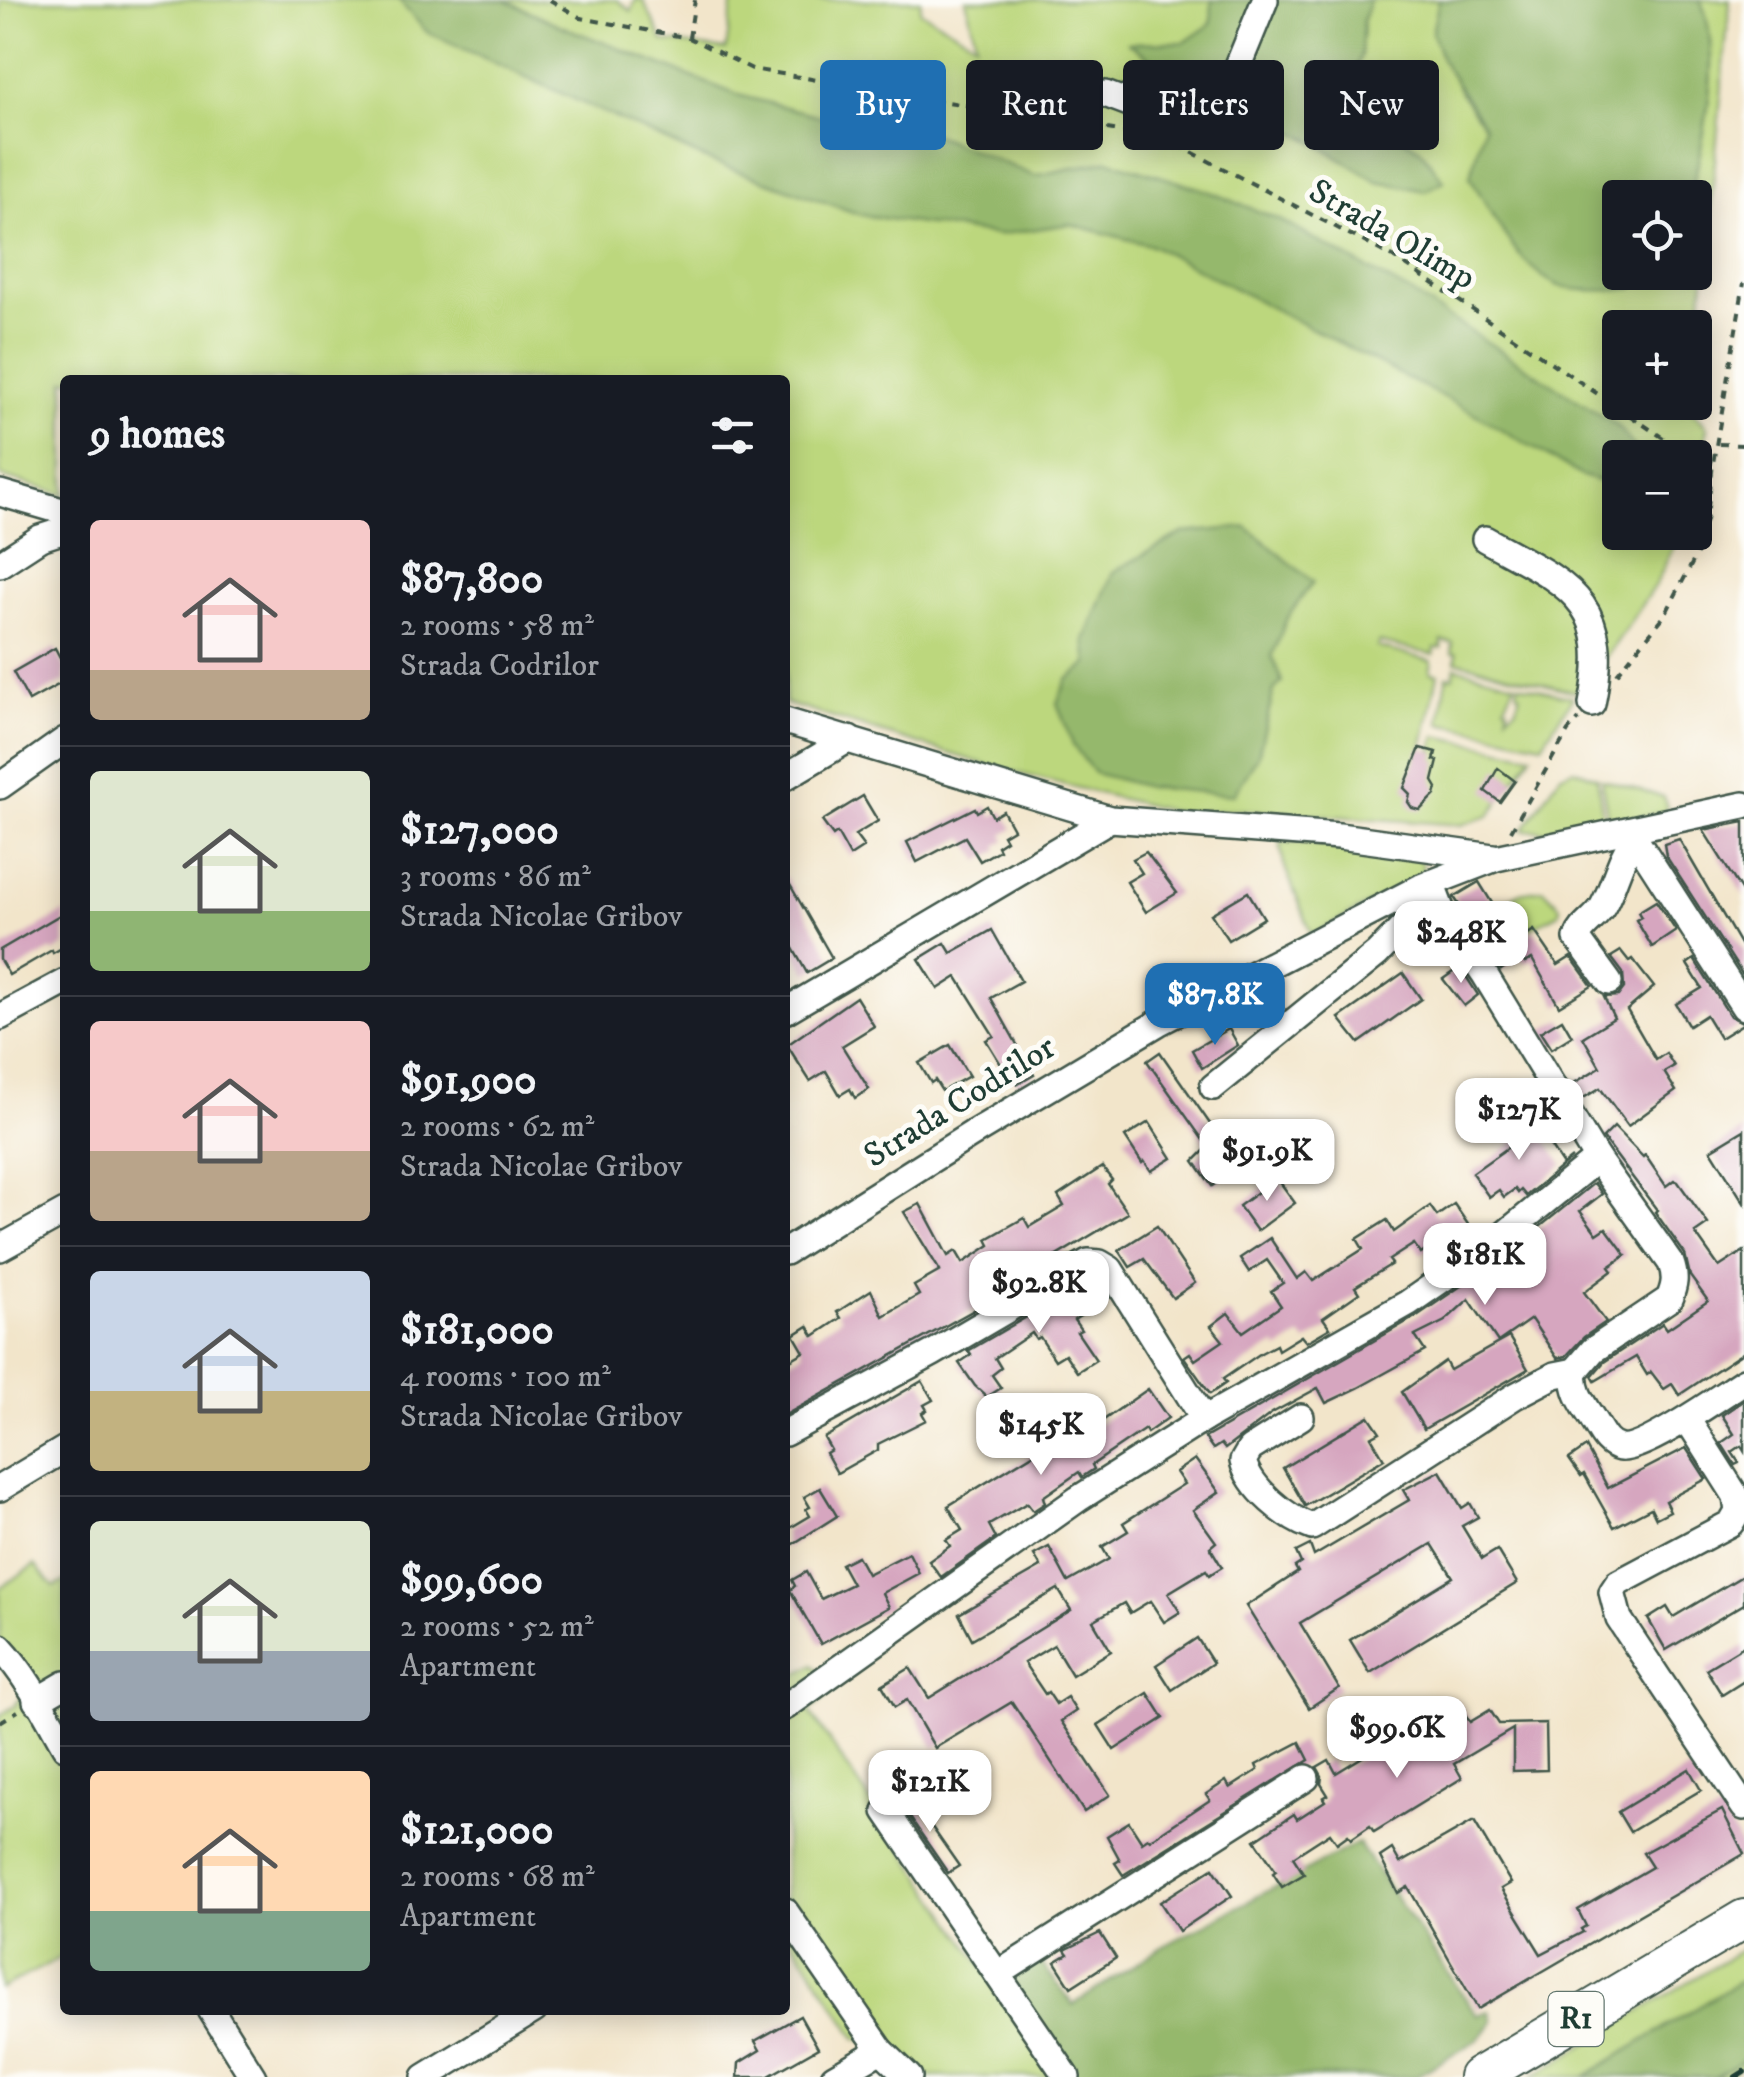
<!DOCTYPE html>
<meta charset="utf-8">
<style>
:root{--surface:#171b24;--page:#20242c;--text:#f1f3f6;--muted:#9ea1a6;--line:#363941;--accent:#1f6fb2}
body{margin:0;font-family:"IM FELL DW Pica",serif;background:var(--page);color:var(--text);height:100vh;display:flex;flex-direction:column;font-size:38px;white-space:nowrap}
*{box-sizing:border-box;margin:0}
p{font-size:32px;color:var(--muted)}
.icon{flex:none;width:55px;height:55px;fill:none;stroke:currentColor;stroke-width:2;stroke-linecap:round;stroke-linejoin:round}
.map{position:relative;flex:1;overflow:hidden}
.drawer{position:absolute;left:60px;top:375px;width:730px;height:1640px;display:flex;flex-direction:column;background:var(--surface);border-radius:10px;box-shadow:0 5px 25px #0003}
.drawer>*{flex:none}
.guide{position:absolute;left:820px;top:60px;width:772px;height:90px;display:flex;gap:20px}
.tools{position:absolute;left:1602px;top:180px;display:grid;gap:20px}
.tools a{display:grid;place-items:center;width:110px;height:110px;border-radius:10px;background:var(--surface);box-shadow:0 5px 25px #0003;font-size:50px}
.price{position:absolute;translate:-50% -85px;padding:0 22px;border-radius:20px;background:#fff;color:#222;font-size:32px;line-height:65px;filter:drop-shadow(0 2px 5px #0008)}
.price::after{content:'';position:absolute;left:50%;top:60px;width:30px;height:22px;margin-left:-15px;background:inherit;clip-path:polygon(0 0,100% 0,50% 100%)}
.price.selected{background:var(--accent);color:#fff}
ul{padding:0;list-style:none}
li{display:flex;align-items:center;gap:30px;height:250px;padding:0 30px}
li+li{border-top:2px solid var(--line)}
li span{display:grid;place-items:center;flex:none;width:280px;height:200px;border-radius:10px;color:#555}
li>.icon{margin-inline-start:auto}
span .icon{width:120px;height:120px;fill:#fffc;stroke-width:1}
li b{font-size:42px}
h2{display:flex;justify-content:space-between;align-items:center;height:120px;padding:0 30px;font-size:42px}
.chip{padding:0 35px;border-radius:10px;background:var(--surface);box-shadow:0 5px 25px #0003;font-size:35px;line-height:90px}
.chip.selected{background:var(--accent);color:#fff}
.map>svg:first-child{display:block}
</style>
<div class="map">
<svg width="1744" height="2077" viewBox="0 0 1744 2077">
<rect width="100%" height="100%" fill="#fdfcf7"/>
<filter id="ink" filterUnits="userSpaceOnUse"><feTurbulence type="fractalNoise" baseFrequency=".01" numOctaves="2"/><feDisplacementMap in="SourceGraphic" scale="20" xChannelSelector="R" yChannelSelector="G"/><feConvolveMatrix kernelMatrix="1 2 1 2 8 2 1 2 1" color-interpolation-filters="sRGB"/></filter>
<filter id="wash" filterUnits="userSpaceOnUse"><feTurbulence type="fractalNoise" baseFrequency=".0048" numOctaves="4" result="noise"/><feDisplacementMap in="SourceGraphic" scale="40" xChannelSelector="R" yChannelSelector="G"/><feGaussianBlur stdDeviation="2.25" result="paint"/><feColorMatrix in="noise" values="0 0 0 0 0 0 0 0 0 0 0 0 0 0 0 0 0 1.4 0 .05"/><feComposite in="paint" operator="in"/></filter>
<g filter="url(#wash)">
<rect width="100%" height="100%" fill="#f2e5ca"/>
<g fill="#bcd77d" stroke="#6e8a58" stroke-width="2.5">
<path d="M0,0H617L631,11L635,0H643L663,41L726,50L733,0H921L920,11L976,43L966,0H1212V24L1185,42L1130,44L1173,74L1311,140L1377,181L1420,149L1368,116L1346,97L1361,55L1363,20L1370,0H1439L1432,33L1463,97L1484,126L1470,177L1519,255L1633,288L1638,273L1695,272V198L1690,197C1703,145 1724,50 1700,0H1730L1695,377V328H1620V402L1693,403L1692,411L1707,427L1697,498L1695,502V458H1620V532L1680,533L1657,582L1614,646L1576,692L1456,661L1457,653L1452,652L1453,643L1442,641L1441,648H1435L1434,655L1379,642L1377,647L1432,661L1430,672L1438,674L1420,758L1430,760L1436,736L1532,755L1489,816L1461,825L1246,810L1174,812L994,767L785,703V380H65V495L0,476Z"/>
<path d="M1455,667L1515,683L1505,705L1508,707L1507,715L1516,708L1520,694L1517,693L1518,684L1573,697L1542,744L1440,723L1447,676L1453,677Z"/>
<path d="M1574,769L1597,777L1604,826L1552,832L1523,830L1561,774Z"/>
<path d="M1601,779L1664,797L1668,807L1663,812L1609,824Z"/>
<path d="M1280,842L1316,843L1420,858L1423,869L1420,876L1312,935L1284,865Z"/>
<path d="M1543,889L1560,906L1559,913L1528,929H1513L1501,904L1519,893Z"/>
<path d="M35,1565L54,1587L65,1581V1955L0,1989V1715L15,1706L23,1692L0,1656V1588Z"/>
<path d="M813,1665L836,1687L809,1711L1058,2077H924L885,2046L856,2038L785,1929V1681Z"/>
<path d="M1744,1948V2066L1725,2077H1532Z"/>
</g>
<g fill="#95b86c" stroke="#5a7a50" stroke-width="2.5">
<path d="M398,0H505L561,26L738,95L851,124L931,133L1035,176L1108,160L1205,190L1278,219L1411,293L1616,425L1642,456L1620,458V487L1582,476L1470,411L1153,246L1070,224L997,235L861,215L710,161L427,32Z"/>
<path d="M1212,0H1370L1363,20L1361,55L1347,97L1368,116L1420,149L1444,181L1425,191L1377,181L1311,140L1173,74L1129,43L1185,42L1211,24Z"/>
<path d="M1439,0H1700C1724,50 1703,145 1690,197L1620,198V272L1638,273L1634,288C1614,290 1575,293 1557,285C1515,265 1493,214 1470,177L1484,126L1442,61L1432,33Z"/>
<path d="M1247,527L1313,582L1287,618L1272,656L1282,682L1274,690L1258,756L1233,795L1147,787L1094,773L1073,745L1057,703L1067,680L1088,664L1085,640L1113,572L1183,533Z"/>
<path d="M1358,1843L1477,2015L1490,2011L1493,2021L1479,2039L1415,2077H1072L1010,1979L1039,1960L1073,2005L1162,1947Z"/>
<path d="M1744,1979V2060L1715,2077H1584Z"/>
</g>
<g id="blocks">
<g fill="#d6a6bf">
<path d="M55,648L65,667V681L29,701L13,672Z"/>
<path d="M1420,748L1436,752L1434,760L1438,761L1433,781L1437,788L1435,795L1420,810L1412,808L1408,802L1410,794L1404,788Z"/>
<path d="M1498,768L1515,781L1500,802L1485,791Z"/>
<path d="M863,796L878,821L855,835L864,847L850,856L837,833L833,836L822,821Z"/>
<path d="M987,806L993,817L1003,811L1013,829L1003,835L1006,840L997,846L999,850L980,861L965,837L917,862L907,842L975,808L977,812Z"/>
<path d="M1744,822V895L1703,830Z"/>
<path d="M1679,839L1744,951V977L1666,856L1664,844Z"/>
<path d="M1146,852L1177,893L1146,912L1127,882L1142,873L1133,859Z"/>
<path d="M785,876L832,958L807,973L785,934Z"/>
<path d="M1479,882L1516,942L1534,930L1558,965L1571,957L1592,986L1559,1006L1532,959L1525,963L1521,957L1501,970L1454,897Z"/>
<path d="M1248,892L1264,918L1228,940L1211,914Z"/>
<path d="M1656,901L1676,931L1652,947L1636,920L1641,917L1638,912Z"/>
<path d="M65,912V946L53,953L52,950L9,975L0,960V950Z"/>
<path d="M992,930L1021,981L991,998L1034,1075L1018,1084L1014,1077L1010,1079L986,1040L994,1036L957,977L938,989L919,959L945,943L951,953Z"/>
<path d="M1621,951L1629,961L1632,959L1654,987L1627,1010L1656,1060L1666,1053L1674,1066L1664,1072L1676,1091L1628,1126L1600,1088L1580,1100L1571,1085L1600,1067L1583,1037L1614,1018L1604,997L1618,996L1624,988L1623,973L1611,957Z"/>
<path d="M1694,959L1730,1016L1744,1023L1720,1038L1706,1015L1689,1026L1676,1004L1702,988L1687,964Z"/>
<path d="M1460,967L1478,995L1464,1006L1443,979Z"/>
<path d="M1403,973L1421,999L1359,1043L1339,1018Z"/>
<path d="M856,997L874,1026L842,1046L869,1089L855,1098L850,1089L840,1095L826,1071L810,1081L787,1045Z"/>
<path d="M1562,1019L1572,1036L1551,1049L1540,1032Z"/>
<path d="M1229,1029L1238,1045L1202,1068L1192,1050Z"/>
<path d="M950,1045L969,1076L942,1091L935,1080L931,1083L919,1063Z"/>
<path d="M1160,1052L1240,1167L1212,1186L1194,1161L1208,1147L1147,1061Z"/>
<path d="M1522,1115L1534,1136L1541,1132L1563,1165L1572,1158L1526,1196L1521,1190L1518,1193L1515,1189L1504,1197L1499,1190L1489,1197L1472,1173L1513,1144L1503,1126Z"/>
<path d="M1149,1122L1172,1158L1151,1171L1144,1161L1142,1163L1125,1137Z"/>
<path d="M1614,1127L1643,1157L1645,1155L1666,1186L1674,1180L1678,1182L1708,1224L1695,1233L1719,1267L1744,1251V1352L1679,1395L1672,1384L1664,1389L1651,1372L1647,1375L1636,1357L1595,1381L1592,1376L1604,1362L1663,1323L1667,1329L1708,1301L1690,1276L1685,1254L1655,1212L1657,1210L1603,1138Z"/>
<path d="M1744,1130V1203L1711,1150Z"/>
<path d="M1102,1167L1112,1180L1108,1184L1128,1213L988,1297L990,1301L785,1415V1363L804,1352L794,1335L808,1326L814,1336L841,1318L837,1312L871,1290L883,1316L919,1295L914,1286L940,1271L904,1212L920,1204L948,1256L956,1251L963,1263L990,1245L987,1239L1024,1218L1029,1227L1064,1206L1058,1196Z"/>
<path d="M1277,1178L1295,1203L1257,1231L1239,1206Z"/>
<path d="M1594,1183L1602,1194L1580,1211L1597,1234L1606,1228L1626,1255L1609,1267L1612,1271L1584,1292L1606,1322L1584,1337L1566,1356L1557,1358L1531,1319L1498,1342L1469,1299L1445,1321L1415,1336L1425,1351L1358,1388L1326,1403L1318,1388L1272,1413L1225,1449L1221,1444L1213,1449L1205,1438L1417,1316L1499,1260Z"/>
<path d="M1454,1204L1476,1236L1459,1248L1448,1235L1421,1254L1414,1244L1389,1260L1392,1264L1355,1287L1359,1293L1323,1318L1330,1328L1306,1342L1301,1336L1278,1350L1276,1345L1261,1353L1223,1379L1226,1383L1210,1394L1184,1357L1190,1353L1195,1360L1223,1341L1211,1326L1228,1313L1243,1332L1281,1306L1271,1291L1283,1283L1267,1260L1249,1272L1240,1258L1270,1238L1297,1279L1306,1272L1313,1281L1363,1249L1357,1239L1387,1220L1394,1232L1430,1206L1437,1216Z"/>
<path d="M1157,1226L1195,1283L1173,1298L1144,1259L1130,1267L1119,1250Z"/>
<path d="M1092,1279L1098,1281L1109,1298L1074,1320L1081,1330L1077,1332L1096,1360L1077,1372L1065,1354L1055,1360L1040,1337L1036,1339L1032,1333L995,1358L1001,1368L992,1375L1001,1388L987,1397L975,1386L959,1363L971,1355L968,1351Z"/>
<path d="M1509,1337L1528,1369L1424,1429L1402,1392L1445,1361L1450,1370Z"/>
<path d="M922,1381L933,1400L924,1405L927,1410L922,1413L926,1420L878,1444V1450L837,1473L826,1453L831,1450L824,1438Z"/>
<path d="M1148,1389L1168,1418L1147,1433L1145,1429L1092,1465L1094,1469L1082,1477L1079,1472L1043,1497L1045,1503L1033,1511L1027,1503L989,1525L996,1538L941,1577L929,1561L950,1546L946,1540L962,1530L948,1506L1054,1441L1058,1447L1072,1436L1075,1440Z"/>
<path d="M1744,1400V1451L1741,1446L1732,1452L1739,1463L1735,1465L1721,1443L1734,1434L1722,1415Z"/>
<path d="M1369,1416L1380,1432L1371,1437L1384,1459L1305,1506L1283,1468Z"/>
<path d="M1586,1447L1608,1488L1686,1448L1706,1479L1665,1501L1670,1511L1656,1518L1651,1508L1614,1527L1584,1474L1581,1476L1569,1459Z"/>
<path d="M1195,1459L1219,1492L1193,1510L1216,1542L1210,1547L1222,1567L1209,1575L1206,1570L1168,1593L1180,1612L1164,1622L1150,1601L1130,1613L1124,1603L1093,1621L1111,1651L1072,1675L1054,1645L1024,1663L1045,1694L1048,1692L1056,1704L1067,1697L1076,1711L1061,1721L1110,1795L1084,1812L1012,1702L935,1748L907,1700L895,1707L882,1685L910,1668L929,1698L1071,1610L1058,1589L972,1639L959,1614L1041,1567L1034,1555L1049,1547L1068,1582L1109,1559L1102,1547L1128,1531L1123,1523L1184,1484L1176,1472Z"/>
<path d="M1440,1471L1462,1508L1470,1503L1478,1517L1462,1526L1482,1559L1497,1550L1517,1583L1370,1673L1350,1640L1453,1577L1432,1544L1300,1623L1339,1688L1309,1708L1246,1606L1298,1572L1295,1567L1301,1563L1296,1552L1310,1545L1314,1556L1409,1500L1403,1490Z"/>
<path d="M820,1488L837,1516L785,1549V1531L810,1516L806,1509L810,1507L804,1497Z"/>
<path d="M909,1553L919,1573L882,1593L889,1607L821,1644L790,1590L795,1586L792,1580L806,1572L821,1599L852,1584L841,1564L857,1556L867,1574Z"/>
<path d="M1744,1575V1604L1666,1650L1648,1619L1667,1607L1673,1617Z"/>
<path d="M1197,1638L1213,1663L1172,1690L1156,1665Z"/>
<path d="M1744,1646V1681L1722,1695L1706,1669Z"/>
<path d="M1148,1693L1164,1718L1114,1750L1098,1725Z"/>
<path d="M1456,1700L1470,1722L1490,1710L1499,1724L1546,1723L1547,1770L1513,1771V1729L1454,1764L1462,1778L1374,1832L1370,1826L1351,1839L1348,1835L1337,1843L1330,1833L1293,1857L1304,1874L1282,1887L1273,1873L1276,1871L1255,1840L1294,1814L1297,1819L1325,1801L1323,1798L1328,1795L1321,1784L1322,1776L1317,1767L1329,1760L1336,1773Z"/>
<path d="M1300,1742L1309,1760L1123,1875L1115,1863L1120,1860L1107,1836L1129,1822L1142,1842L1148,1838L1150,1840L1210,1800L1206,1794L1226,1781L1230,1788L1258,1770L1256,1765Z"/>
<path d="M1689,1769L1701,1790L1630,1832L1618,1812Z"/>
<path d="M911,1797L959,1866L948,1873L900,1803Z"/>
<path d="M1722,1810L1744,1854L1478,2009L1408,1887L1398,1893L1380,1857L1392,1849L1400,1863L1474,1821L1511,1883L1501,1889L1541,1954L1583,1932L1581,1929L1586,1926L1578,1910L1652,1867L1643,1853Z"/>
<path d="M1213,1868L1232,1896L1179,1931L1160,1902Z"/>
<path d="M1100,1933L1116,1958L1071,1987L1055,1962L1068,1954L1065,1950Z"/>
<path d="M800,2016L818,2048L767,2077H738L739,2063L760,2050L755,2041Z"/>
</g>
</g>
</g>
<g filter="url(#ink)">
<use href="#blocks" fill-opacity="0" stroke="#3f564a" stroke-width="2.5"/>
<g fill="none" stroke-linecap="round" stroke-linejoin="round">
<g stroke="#3f564a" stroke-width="30">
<g id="minor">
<path d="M1105,94L1182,123L1211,124L1217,117L1265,0"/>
<path d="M0,493L65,512"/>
<path d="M1485,539C1566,584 1614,598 1592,704"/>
<path d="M0,564L40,538L65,530"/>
<path d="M785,721L1110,819L1339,836L1493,857"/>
<path d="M785,777L849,739"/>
<path d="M0,786L65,740"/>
<path d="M1630,830L1744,1007"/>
<path d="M1431,883L1443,914L1485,975L1597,1159L1671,1263C1676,1277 1675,1285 1669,1299L1593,1350L1575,1371C1572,1391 1584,1405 1594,1421C1601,1432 1606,1445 1620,1448C1642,1452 1722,1395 1744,1381"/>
<path d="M1609,982L1577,938C1582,924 1596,919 1603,906C1616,882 1618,861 1635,837"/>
<path d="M785,1011L1110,819"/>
<path d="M0,1017L65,982"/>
<path d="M1213,1087L1377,954L1415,915L1435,900"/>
<path d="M0,1248L65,1212"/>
<path d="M785,1252L972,1134L1158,1023L1421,887L1496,858L1744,805"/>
<path d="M1301,1417L1250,1449L1243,1461C1250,1488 1286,1518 1312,1527L1515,1396L1555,1375L1575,1371"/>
<path d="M1687,1419L1736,1496L1738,1511L1731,1523L1618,1583L1612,1592L1619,1619L1744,1807"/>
<path d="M785,1433L933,1353L1088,1262L1100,1263L1110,1269L1204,1419"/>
<path d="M0,1488L65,1449"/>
<path d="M0,1647C27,1676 45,1712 65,1747"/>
<path d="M36,1701L65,1684"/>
<path d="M785,1707L1078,1499L1204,1419L1408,1303L1489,1247L1597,1159"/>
<path d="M886,1811L1067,2077"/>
<path d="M785,1911L881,2050L909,2077"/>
<path d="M998,1974L1306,1778"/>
<path d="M211,2010L253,2077"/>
<path d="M425,2077L534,2010"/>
<path d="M834,2077L881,2050"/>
</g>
</g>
<g stroke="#3f564a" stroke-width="42">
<path id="highway" d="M1478,2077L1744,1919"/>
</g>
<g stroke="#3f564a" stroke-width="4" stroke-dasharray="8 8" stroke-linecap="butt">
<path d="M550,0L581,18L689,38L752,69L1155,137"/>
<path d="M689,38L695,0"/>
<path d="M1178,145L1397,259L1693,458"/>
<path d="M1719,444L1744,445"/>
<path d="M1695,458L1713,463"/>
<path d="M1617,674L1665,615L1697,554L1707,516L1713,463L1744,283"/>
<path d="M1511,831L1568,731L1579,719"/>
<path d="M0,1722L18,1711"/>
</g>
<use href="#minor" stroke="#fff" stroke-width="25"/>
<use href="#highway" stroke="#fff" stroke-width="38"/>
<path stroke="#1f3d34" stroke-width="6" d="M1736,2077L1744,2072"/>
</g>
</g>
<g text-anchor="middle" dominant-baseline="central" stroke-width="10" stroke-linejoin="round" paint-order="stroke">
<rect fill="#fdfcf7" stroke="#62766e" stroke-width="2.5" x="1548.5" y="1992" width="55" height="54" rx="8"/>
<g font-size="32" font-weight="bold" fill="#1f3d34">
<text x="1576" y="2019">R1</text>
</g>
<g font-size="35" fill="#1f3d34" stroke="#fdfcf7">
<text transform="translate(1392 235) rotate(30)">Strada Olimp</text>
<text transform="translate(960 1102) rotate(-32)">Strada Codrilor</text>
</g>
</g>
</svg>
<div class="tools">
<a><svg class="icon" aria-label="locate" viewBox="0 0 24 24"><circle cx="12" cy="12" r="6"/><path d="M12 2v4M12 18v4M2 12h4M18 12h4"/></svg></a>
<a>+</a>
<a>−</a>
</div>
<b class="price" style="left:1461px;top:986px">$248K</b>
<b class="price selected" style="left:1215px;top:1048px">$87.8K</b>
<b class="price" style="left:1519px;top:1163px">$127K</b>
<b class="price" style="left:1267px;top:1204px">$91.9K</b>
<b class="price" style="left:1485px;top:1308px">$181K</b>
<b class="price" style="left:1039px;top:1336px">$92.8K</b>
<b class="price" style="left:1041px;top:1478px">$145K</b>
<b class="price" style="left:1397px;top:1781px">$99.6K</b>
<b class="price" style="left:930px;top:1835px">$121K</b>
<div class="guide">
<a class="chip selected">Buy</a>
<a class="chip">Rent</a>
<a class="chip">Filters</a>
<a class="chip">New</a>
</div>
<section class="drawer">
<h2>9 homes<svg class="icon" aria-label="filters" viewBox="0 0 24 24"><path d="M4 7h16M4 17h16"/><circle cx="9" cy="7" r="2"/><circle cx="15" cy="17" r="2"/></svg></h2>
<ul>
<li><span style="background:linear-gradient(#f6c9c9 75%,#b9a48a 0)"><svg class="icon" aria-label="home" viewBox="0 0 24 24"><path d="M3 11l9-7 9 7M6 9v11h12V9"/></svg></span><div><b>$87,800</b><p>2 rooms · 58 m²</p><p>Strada Codrilor</p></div></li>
<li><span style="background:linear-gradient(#dfe7d0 70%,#8fb573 0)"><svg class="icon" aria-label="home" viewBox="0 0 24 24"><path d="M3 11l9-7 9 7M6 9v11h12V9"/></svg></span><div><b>$127,000</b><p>3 rooms · 86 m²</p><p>Strada Nicolae Gribov</p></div></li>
<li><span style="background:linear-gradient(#f6c9c9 65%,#b9a48a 0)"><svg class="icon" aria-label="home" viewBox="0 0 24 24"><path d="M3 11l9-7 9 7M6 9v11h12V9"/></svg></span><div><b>$91,900</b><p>2 rooms · 62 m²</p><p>Strada Nicolae Gribov</p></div></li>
<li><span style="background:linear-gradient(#c9d6e8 60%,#c2b280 0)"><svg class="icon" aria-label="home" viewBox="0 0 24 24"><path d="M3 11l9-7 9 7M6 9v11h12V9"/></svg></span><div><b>$181,000</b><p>4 rooms · 100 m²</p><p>Strada Nicolae Gribov</p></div></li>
<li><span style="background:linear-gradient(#dfe7d0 65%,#9aa5b1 0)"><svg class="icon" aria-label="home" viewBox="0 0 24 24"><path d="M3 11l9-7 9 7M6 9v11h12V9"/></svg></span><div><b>$99,600</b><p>2 rooms · 52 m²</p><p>Apartment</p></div></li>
<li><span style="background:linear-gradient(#ffd9b3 70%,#7fa58c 0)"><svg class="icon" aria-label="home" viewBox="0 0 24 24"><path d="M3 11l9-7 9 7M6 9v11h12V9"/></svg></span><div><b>$121,000</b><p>2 rooms · 68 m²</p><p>Apartment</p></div></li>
</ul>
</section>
</div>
